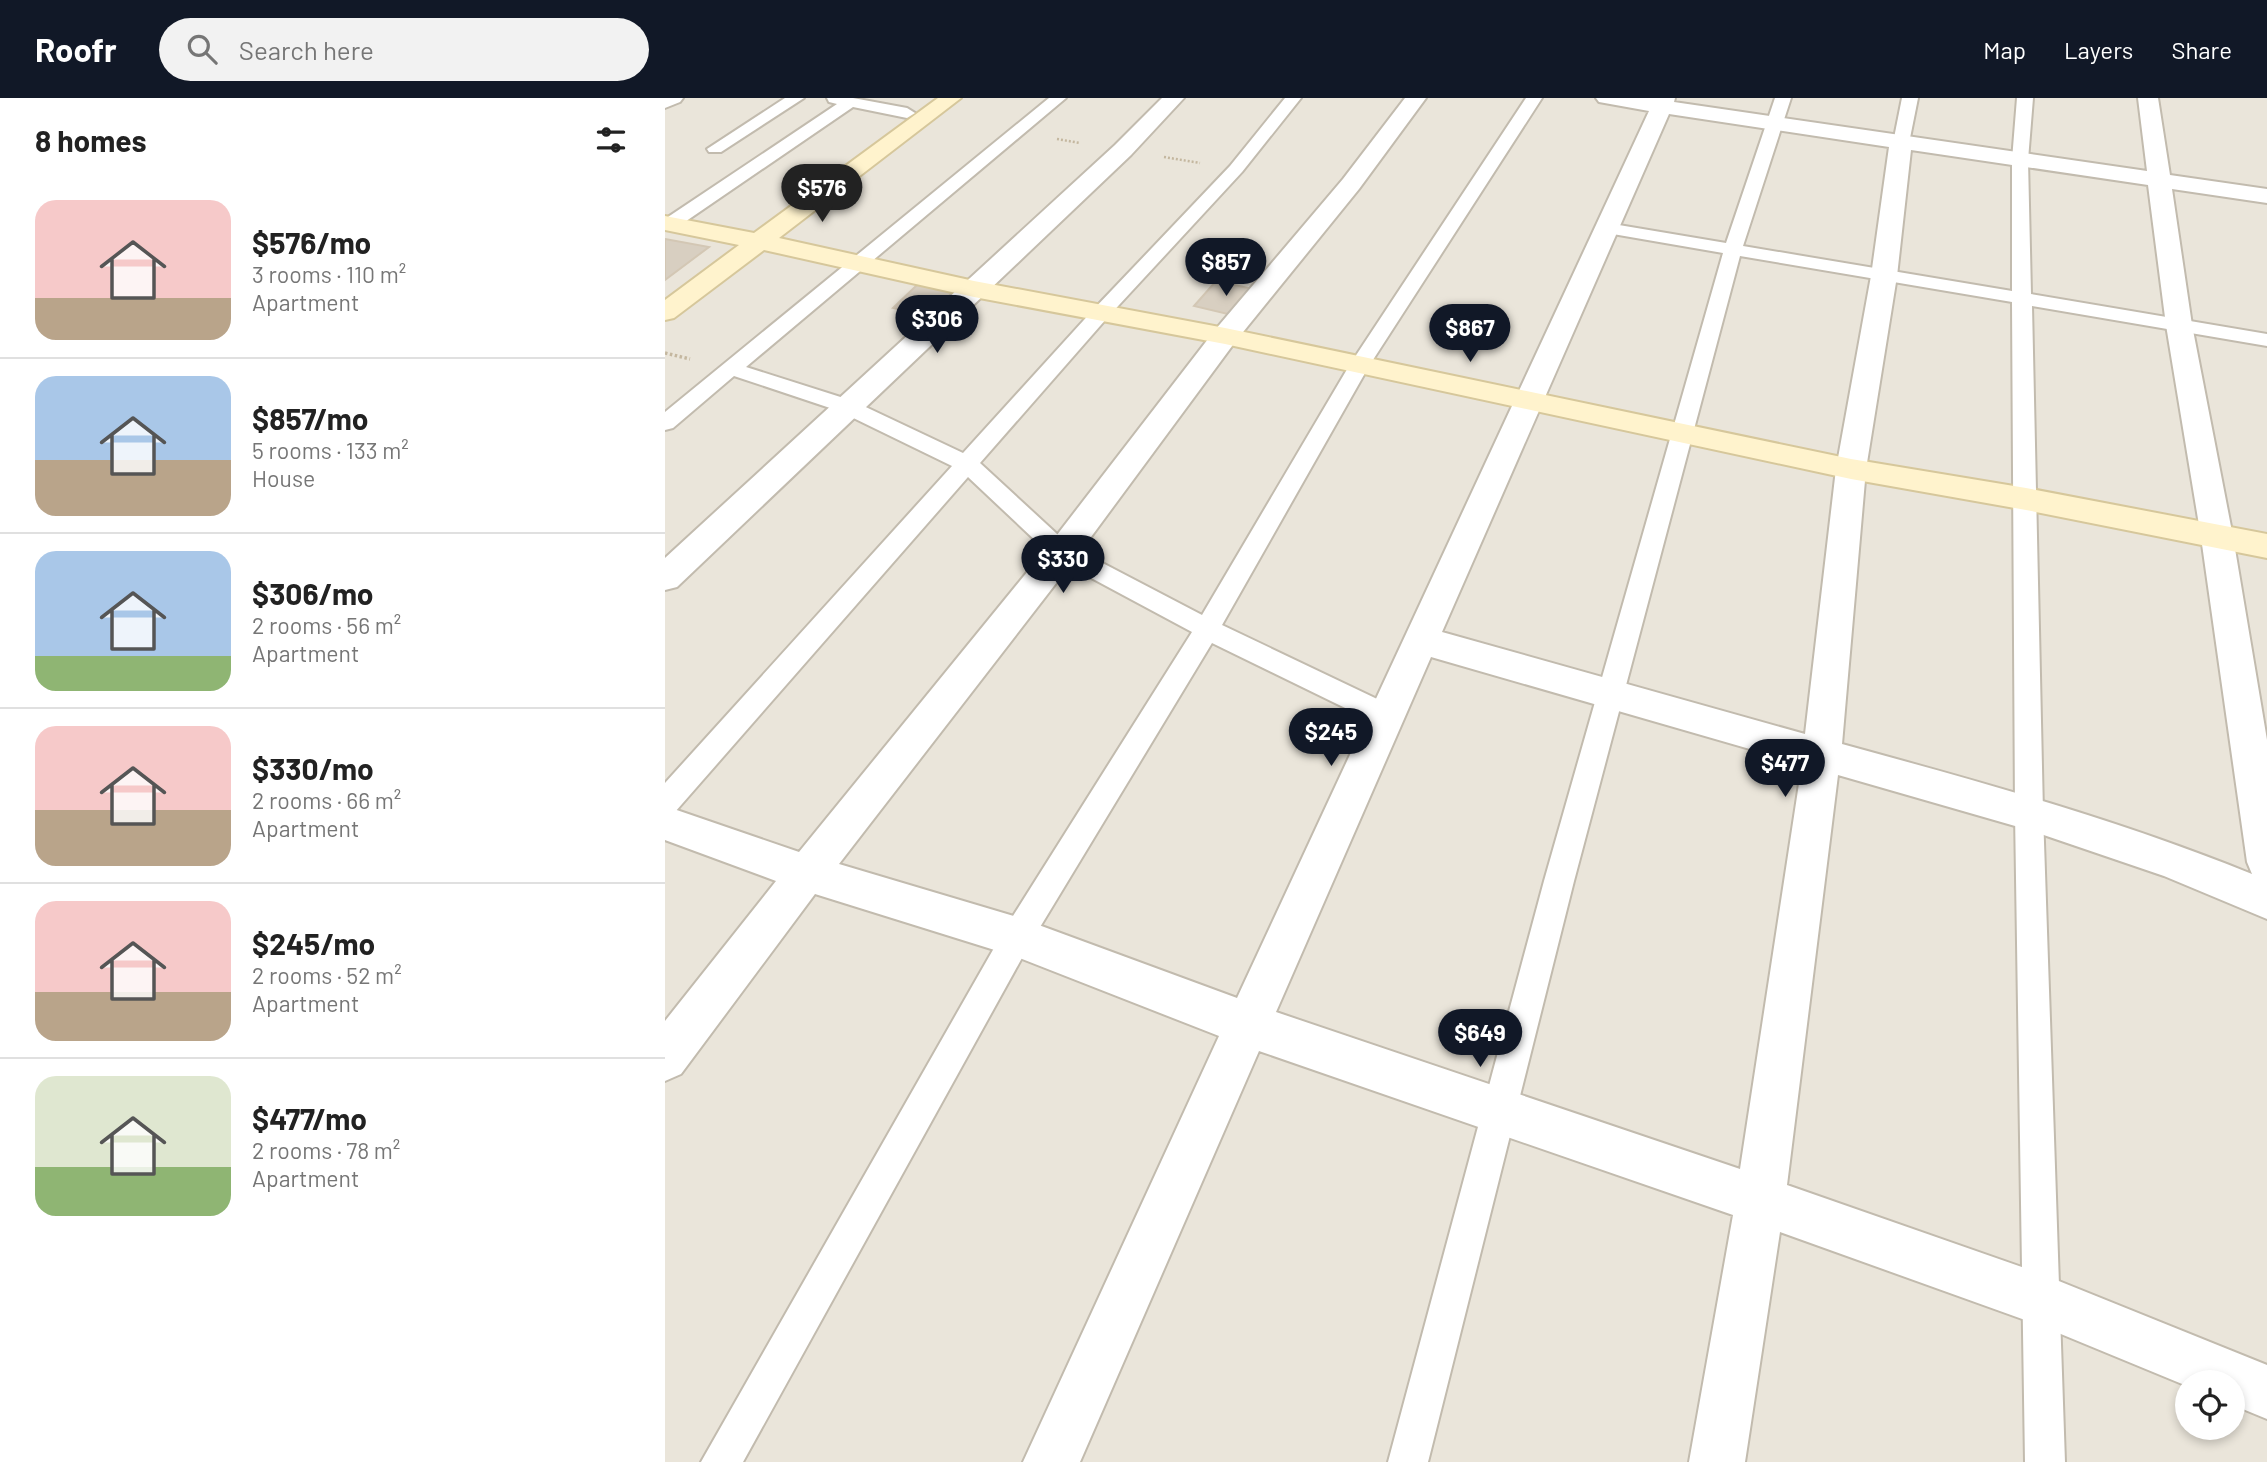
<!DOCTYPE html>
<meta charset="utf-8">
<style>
:root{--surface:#fff;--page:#f2f2f2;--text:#222;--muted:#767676;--line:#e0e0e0;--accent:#111827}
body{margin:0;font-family:Barlow,sans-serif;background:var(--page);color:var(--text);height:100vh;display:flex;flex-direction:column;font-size:26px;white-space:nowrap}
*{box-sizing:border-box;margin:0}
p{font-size:23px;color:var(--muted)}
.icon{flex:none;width:38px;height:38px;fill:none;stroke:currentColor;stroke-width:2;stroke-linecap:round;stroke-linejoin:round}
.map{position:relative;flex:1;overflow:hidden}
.details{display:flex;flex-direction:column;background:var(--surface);width:665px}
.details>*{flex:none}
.fabs{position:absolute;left:1510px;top:1272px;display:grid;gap:14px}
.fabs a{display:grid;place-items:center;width:70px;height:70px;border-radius:50%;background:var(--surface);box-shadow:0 4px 10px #0003;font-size:35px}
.price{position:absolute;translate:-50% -60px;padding:0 16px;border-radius:24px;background:var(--accent);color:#fff;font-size:23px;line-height:46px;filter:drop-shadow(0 2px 4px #0008)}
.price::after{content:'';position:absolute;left:50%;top:42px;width:21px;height:16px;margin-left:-10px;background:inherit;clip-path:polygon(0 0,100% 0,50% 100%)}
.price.selected{background:#222;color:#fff}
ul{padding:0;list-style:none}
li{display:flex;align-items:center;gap:21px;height:175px;padding:0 35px}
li+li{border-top:2px solid var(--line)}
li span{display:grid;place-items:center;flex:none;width:196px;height:140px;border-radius:21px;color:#555}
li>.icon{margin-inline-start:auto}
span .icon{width:84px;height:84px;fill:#fffc;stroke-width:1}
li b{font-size:30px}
h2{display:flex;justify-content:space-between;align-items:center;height:84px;padding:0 35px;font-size:30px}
header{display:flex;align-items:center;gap:42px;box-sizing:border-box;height:98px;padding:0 35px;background:var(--accent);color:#fff}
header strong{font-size:33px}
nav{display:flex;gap:38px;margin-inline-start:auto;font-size:24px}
.search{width:490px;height:63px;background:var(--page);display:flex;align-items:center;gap:18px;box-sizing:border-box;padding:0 24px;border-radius:38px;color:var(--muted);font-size:26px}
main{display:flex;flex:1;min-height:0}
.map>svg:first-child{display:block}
</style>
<header>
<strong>Roofr</strong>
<div class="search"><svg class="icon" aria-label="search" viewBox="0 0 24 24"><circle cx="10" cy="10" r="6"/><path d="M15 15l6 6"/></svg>Search here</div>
<nav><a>Map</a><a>Layers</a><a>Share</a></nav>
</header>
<main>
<section class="details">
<h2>8 homes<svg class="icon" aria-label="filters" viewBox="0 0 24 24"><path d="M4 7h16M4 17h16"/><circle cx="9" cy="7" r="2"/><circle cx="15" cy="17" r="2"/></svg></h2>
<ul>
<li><span style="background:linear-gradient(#f6c9c9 70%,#b9a48a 0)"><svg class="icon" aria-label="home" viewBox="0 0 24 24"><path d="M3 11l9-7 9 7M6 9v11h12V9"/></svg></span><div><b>$576/mo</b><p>3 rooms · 110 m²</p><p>Apartment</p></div></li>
<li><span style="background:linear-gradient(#a9c7e8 60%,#b9a48a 0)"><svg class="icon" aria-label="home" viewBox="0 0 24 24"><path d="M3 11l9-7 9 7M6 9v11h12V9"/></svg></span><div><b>$857/mo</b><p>5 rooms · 133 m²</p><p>House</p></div></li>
<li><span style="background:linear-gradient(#a9c7e8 75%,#8fb573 0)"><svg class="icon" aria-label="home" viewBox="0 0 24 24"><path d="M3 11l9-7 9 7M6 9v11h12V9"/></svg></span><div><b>$306/mo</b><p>2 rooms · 56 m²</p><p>Apartment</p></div></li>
<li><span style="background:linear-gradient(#f6c9c9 60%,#b9a48a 0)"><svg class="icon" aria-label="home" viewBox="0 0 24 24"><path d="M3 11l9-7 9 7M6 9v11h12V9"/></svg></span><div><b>$330/mo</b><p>2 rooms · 66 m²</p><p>Apartment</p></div></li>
<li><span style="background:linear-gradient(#f6c9c9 65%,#b9a48a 0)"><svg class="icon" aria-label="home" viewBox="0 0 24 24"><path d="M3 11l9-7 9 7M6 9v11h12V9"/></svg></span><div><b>$245/mo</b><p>2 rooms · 52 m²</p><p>Apartment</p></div></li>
<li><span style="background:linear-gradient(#dfe7d0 65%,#8fb573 0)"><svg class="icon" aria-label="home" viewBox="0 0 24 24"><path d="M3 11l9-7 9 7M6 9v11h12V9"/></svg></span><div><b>$477/mo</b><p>2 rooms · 78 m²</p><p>Apartment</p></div></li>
</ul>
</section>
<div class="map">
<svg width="1602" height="1364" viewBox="0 0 1602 1364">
<rect width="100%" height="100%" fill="#f6f3ec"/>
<path fill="#eae5da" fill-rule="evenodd" d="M0,0H1602V1364H0ZM1522,1284H1568V1330H1522Z"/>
<g fill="#d8cfc1" stroke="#d3c7b4" stroke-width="2">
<path d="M0,141L44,149L0,182Z"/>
<path d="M551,183L592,192L571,218L529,208Z"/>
<path d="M254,185L293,193L267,218L228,210Z"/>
</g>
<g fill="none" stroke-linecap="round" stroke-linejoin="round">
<g stroke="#c2bbae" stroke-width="4">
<g id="lane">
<path d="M120,0H139L56,54H44L42,51Z"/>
<path d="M162,0H188L242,10L250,15L242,20L188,9L11,130H0V121L172,6L164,4Z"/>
<path d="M384,0H401L81,269L188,303L298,355L428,212L565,68L620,0H636L577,74L442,220L315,365L405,448L537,517L684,268L861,0H877L704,268L557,527L731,610L735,618L731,626L722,629L713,626L547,545L363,849L78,1364H36L341,829L527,534L389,460L303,379L10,714L0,717V685L287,368L174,313L69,278L8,330L0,332V314Z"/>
<path d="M1110,0H1126L1078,148L1347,193V62L1352,0H1368L1363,62L1366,196L1602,236V248L1367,208L1378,715L1400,1364H1360L1350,715L1347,204L1075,158L909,783L763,1364H723L879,783L1058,155L942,135L933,130L942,125L1061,145Z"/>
<path d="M1237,0H1253L1244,45L1236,50L1228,45Z"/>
</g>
</g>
<g stroke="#c2bbae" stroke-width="4">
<g id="street">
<path d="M0,0H18L15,4L0,10Z"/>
<path d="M497,0H519L466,57L12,489L0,492V460L450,47Z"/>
<path d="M740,0H761L694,91L570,244L409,462L174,766L352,819L572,900L984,13L934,4L931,0H1010L1009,4L1482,73L1473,0H1493L1505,77L1602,91V105L1507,91L1527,227L1568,439L1602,642V821L1499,778L1364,732L1173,677L1122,1087L1374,1175L1602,1267V1321L1568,1307V1284H1522V1288L1374,1227L1115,1134L1080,1364H1024L1068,1117L594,953L415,1364H358L554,938L352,859L150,796L16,976L0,983V923L111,783L0,742V708L134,754L385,446L550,232L678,81ZM1004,16L1224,49L1206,178L1171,371L1140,636L777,534ZM1246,52L1483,87L1501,227L1536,439L1582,764L1587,776C1454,722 1316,684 1177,646L1201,371L1232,178ZM766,559L1137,666L1075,1071L611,914Z"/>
</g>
</g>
<g stroke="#d6c79b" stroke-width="4">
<path id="secondary" d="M273,0H296L114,140L309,183L560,230L1186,361L1361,390L1602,436V460L1361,412L1186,381L560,246L309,199L99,152L9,220L0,222V202L74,147L0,132V118L89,135Z"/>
</g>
<g stroke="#c4b79f" stroke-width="2.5" stroke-dasharray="2 2" stroke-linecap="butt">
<path d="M392,41L415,45"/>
<path d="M499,59L535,65"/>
</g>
<path stroke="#c4b79f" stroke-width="3.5" stroke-dasharray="2.5 2.5" stroke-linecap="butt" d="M0,255L25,261"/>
<use href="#lane" fill="#fff" fill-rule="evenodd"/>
<use href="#street" fill="#fff" fill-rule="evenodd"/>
<use href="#secondary" fill="#fff3cd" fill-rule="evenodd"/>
</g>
</svg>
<div class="fabs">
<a><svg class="icon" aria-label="locate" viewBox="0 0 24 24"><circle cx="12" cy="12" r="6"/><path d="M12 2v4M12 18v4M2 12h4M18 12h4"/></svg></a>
</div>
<b class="price selected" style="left:157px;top:126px">$576</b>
<b class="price" style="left:561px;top:200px">$857</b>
<b class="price" style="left:272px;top:257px">$306</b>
<b class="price" style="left:805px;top:266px">$867</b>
<b class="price" style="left:398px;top:497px">$330</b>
<b class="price" style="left:666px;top:670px">$245</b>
<b class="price" style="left:1120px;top:701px">$477</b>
<b class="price" style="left:815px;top:971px">$649</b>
</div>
</main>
